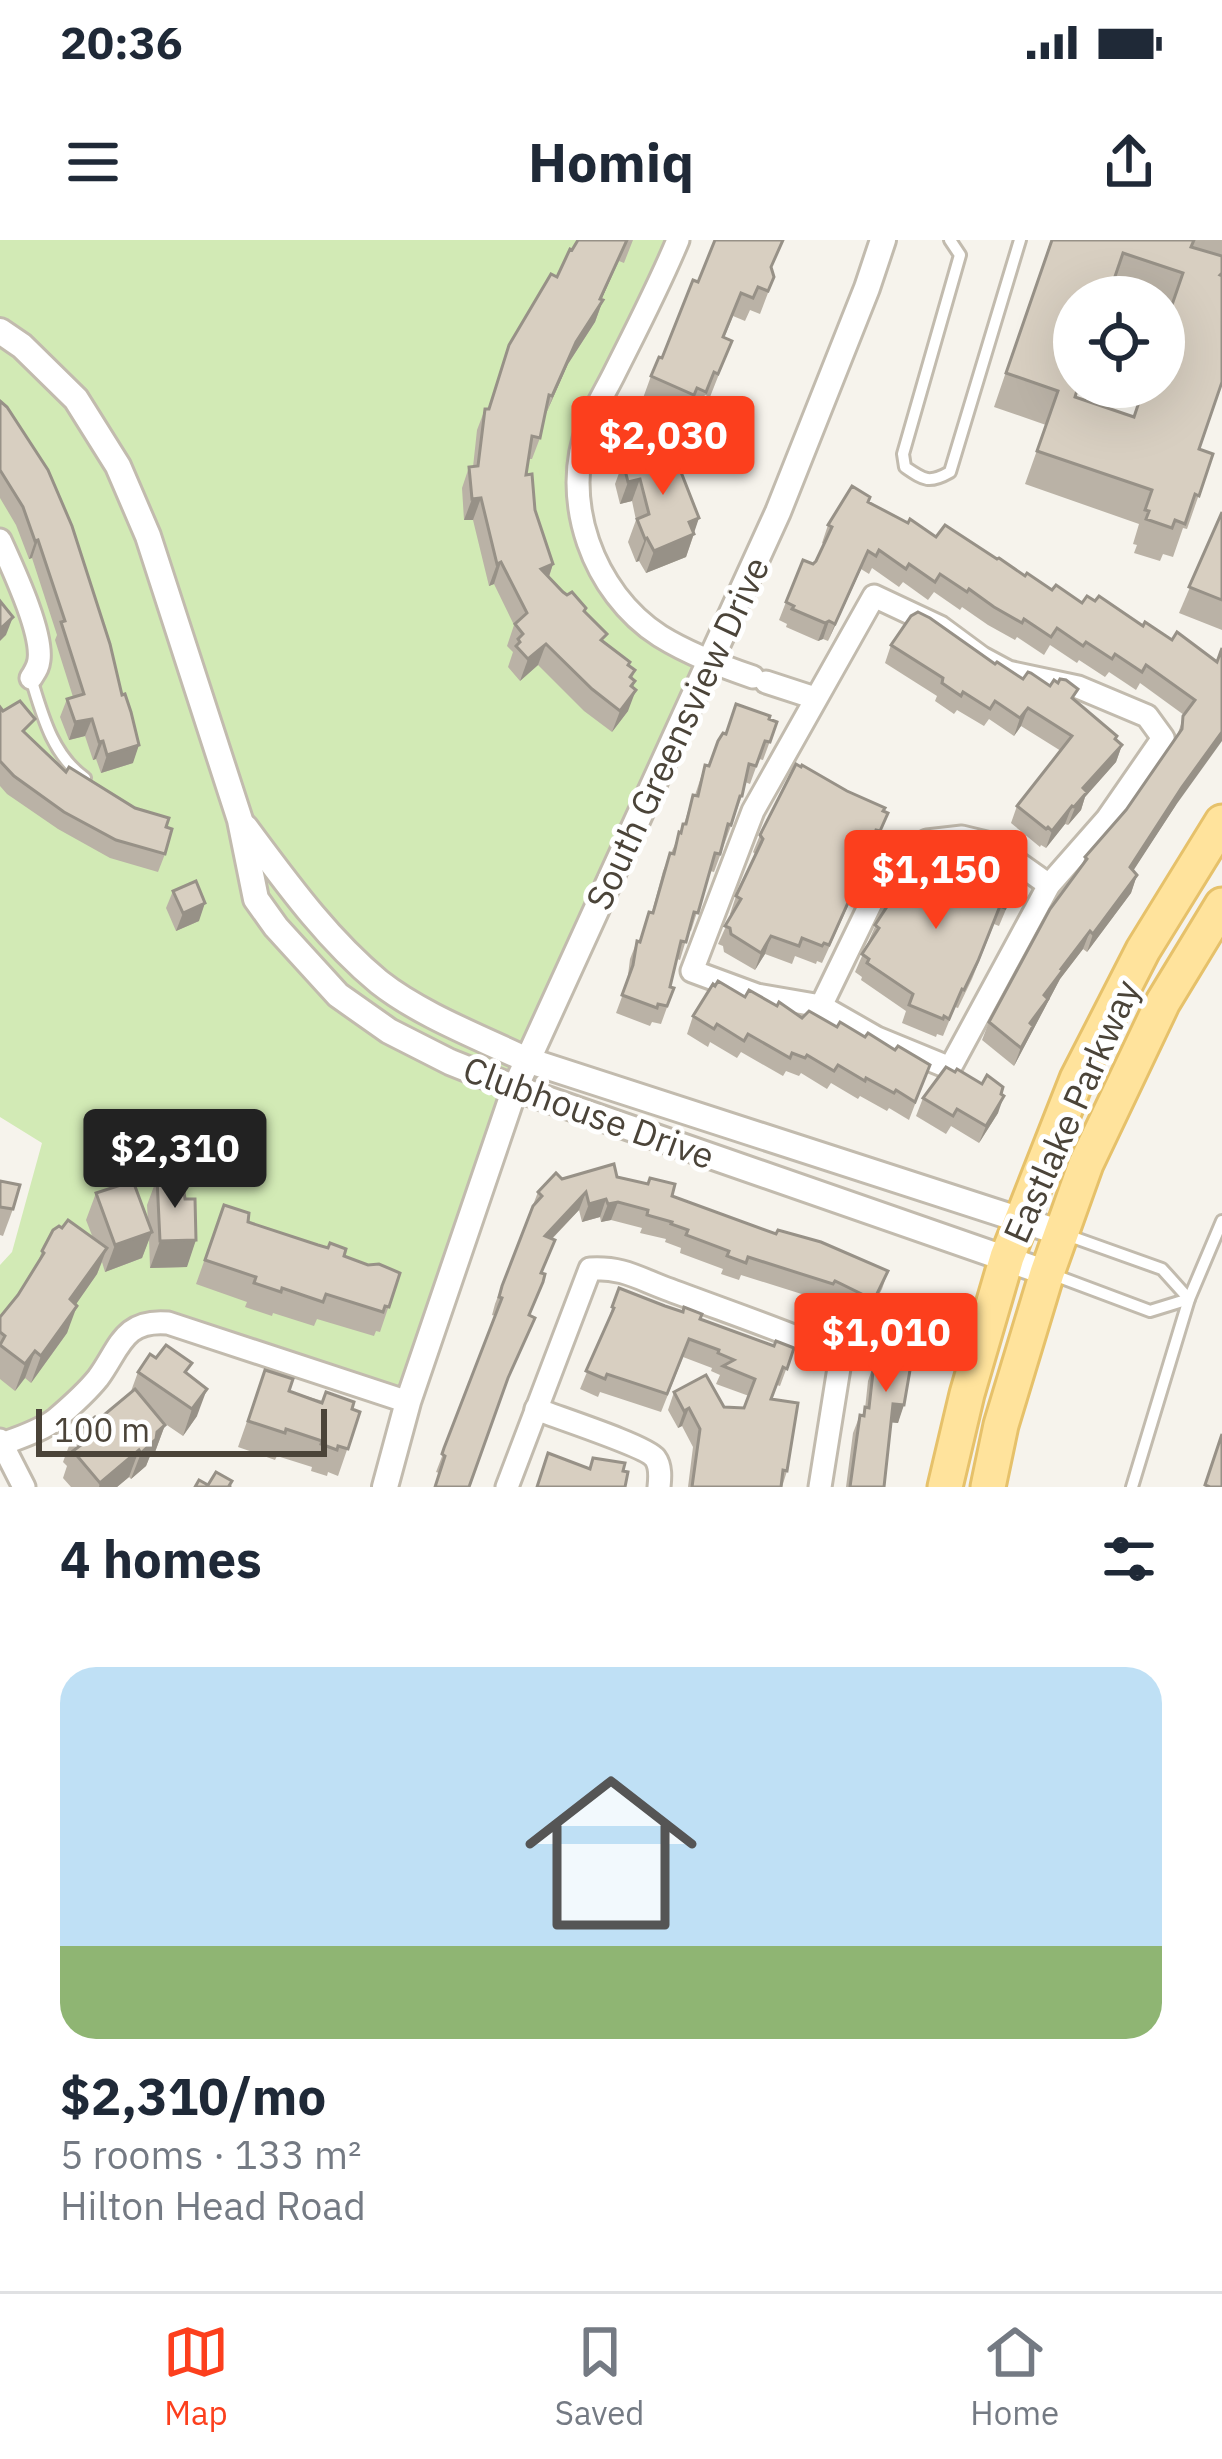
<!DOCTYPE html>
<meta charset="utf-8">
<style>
:root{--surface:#fff;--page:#f6f6f7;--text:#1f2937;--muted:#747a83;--line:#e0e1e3;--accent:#fc3f1d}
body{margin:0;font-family:"IBM Plex Sans",sans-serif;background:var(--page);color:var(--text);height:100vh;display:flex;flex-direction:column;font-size:45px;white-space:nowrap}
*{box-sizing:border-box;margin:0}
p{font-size:39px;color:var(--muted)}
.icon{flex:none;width:66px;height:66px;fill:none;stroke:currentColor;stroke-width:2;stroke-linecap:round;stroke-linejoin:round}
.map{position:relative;height:1247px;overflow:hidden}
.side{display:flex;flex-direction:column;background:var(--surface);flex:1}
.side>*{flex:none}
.buttons{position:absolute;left:1053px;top:36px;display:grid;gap:24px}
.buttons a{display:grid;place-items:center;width:132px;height:132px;border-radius:50%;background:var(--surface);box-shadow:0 12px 48px #0002;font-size:60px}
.scale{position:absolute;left:36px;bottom:30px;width:291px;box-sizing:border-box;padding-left:12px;border:6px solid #4b4439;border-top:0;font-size:33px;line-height:42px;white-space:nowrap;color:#4b4439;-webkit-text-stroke:9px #fff;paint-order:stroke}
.price{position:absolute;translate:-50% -102px;padding:0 27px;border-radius:12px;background:var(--accent);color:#fff;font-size:39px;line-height:78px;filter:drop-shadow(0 3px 6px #0008)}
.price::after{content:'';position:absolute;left:50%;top:72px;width:36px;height:27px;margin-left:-18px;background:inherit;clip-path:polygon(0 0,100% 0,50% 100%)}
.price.current{background:#222;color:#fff}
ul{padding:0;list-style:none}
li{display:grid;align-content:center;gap:24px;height:636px;padding:0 60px}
li span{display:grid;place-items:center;height:372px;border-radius:36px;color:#555}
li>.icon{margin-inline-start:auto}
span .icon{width:216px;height:216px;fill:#fffc;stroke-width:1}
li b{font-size:51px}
h2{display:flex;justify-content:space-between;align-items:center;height:144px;padding:0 60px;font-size:51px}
.status{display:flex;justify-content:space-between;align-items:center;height:84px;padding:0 60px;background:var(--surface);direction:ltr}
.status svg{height:33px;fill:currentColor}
header{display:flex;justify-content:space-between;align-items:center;height:156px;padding:0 60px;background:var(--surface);font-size:54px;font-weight:700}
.dock{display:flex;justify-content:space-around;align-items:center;height:168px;border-top:3px solid var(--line);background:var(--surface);font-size:33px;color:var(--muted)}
.dock a{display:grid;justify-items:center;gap:6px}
.dock .current{color:var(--accent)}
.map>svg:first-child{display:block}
</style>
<div class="status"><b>20:36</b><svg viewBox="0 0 49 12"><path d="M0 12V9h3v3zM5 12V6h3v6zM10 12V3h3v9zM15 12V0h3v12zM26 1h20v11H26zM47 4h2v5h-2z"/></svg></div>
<header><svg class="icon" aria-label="menu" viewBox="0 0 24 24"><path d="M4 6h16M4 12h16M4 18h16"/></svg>Homiq<svg class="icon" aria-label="share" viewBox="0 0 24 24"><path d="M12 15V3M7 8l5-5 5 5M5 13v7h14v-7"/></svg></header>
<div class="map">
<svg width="1222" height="1247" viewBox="0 0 1222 1247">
<rect width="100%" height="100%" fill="#f6f3ec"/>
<path fill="#d2eab5" d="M0,0H666L648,44L590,157L570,238L626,368L705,409L544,770L410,1163L158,1078L111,1099L84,1140L61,1165L0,1204V1025L12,1012L42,903L0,877Z"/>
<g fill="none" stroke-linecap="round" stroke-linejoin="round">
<g stroke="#c2bbae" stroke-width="16">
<g id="service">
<path d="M950,0L960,15L903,214L905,227C924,240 929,244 950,232L1020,0"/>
<path d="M31,438C42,474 52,515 85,538"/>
<path d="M1054,1035L1150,1071L1189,1059L1162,1029L1064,994"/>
<path d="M1132,1247L1189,1059L1222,981"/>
</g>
</g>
<g stroke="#c2bbae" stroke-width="27">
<g id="minor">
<path d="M678,0C659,46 636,90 614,134C606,150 596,166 589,184C559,259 593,353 660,396C689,414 721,426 753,437"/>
<path d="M0,300C12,327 43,392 39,420C38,428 36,430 31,438"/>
<path d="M874,356L940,387L982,418L1008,432L1078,447L1147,476L1163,498L1107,579L1049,645L950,828L877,798L821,766L757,755L692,731L753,571Z"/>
<path d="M766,442L815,458"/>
<path d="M821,766L884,636L903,616L927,601L962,597L991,604L1049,645"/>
<path d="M536,1169C556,1177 646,1206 655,1218C661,1226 660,1238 659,1247"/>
<path d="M0,1200L24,1247"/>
<path d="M3,1204C20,1197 41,1191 56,1179C70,1167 86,1153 98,1138C120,1108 123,1079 168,1083L408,1162"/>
<path d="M507,1247L590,1029C624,1027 639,1039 670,1050C723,1070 776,1088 828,1110L839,1128L820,1247"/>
</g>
</g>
<g stroke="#c2bbae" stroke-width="30">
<g id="tertiary">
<path d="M0,91L22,106L76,159L118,226L148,296L240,580L256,659L276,687L338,755L389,791L450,822L515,848L1047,1033"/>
<path d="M245,587C286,642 326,698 379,742C421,775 479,797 527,820L1061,993"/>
<path d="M385,1247L408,1162L515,848L778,272L867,48L883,0"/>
</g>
</g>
<g stroke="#e6c16a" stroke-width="39">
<g id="primary">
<path d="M945,1247L967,1154L1007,1017L1077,839L1143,710L1222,582"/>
<path d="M988,1247L1001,1185L1047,1033L1086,924L1163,762L1222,665"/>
</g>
</g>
<use href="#service" stroke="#fff" stroke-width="10"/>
<use href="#minor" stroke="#fff" stroke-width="21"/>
<use href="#tertiary" stroke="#fff" stroke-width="24"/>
<use href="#primary" stroke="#ffe39c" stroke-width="33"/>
</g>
<g fill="#bab2a6" fill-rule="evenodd">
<path d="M578,0H633L624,23L619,21L601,60H603L595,82L568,124L544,178L540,198L532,219H528L526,235L535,270L553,324L549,337L563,352L586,368L585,372L604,402L635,430L632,439L628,471L612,492L584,471L538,425L520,441L508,427L513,412L507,406L514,385L494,344L489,346L473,280H464L462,248L469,227H473L477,190L485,169H488L509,105L557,37Z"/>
<path d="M1051,0H1222V142L1199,209L1213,214L1187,289L1183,288L1173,317L1163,314L1160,321L1134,313L1137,305L1133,304L1139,284L1025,244L1046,185L994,167ZM1112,47L1142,57H1164V64L1171,66L1133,177L1075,157Z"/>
<path d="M772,29L774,37L760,74L750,70L745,81L733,76L724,98L723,124L710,157L705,155L697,175L688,171L687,175L690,194L682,219L683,237L694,294L686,317L646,333L639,321L636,322L628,302L636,280L632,261L620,264L615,244L623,222L631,220L619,218L622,198L632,171L638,172L651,136L662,118L698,42Z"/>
<path d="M0,161L133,523L101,533L96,519L93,520L85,496L69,500L60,477L67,459L73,457L55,400L57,395L32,318L29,319L16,285L0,258Z"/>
<path d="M868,262L936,297L997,319L1052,350L1143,386L1217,422L1176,565L1133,630L1137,635L1131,653L1087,712L1083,709L1060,739L1014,826L982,800L989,782L1081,627L1085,617L1126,570L1177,496L1184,475L1140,443L1136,450L1109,432L1105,437L1079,420L1077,423L1050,405L1044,415L1017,397L1015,400L988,385L962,367L960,370L934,352L928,360L903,342L899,347L872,328L869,334L861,329L828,401L823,399L818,401L786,387L787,384L779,380L786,362L816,321L824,304L822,303L828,285Z"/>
<path d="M1222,272V390L1179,373Z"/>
<path d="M891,405L995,424L1023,439L1050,446L1074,460L1122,505L1116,522L1085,557L1081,570L1068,585L1065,584L1046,608L1041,605L1040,607L1011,583L1017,566L1061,511L1021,486L1014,496L989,479L984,486L957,470L954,474L935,461L937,456L885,423Z"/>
<path d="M0,467L66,532L166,587L165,614L158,632L110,618L58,589L7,554L0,546Z"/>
<path d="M769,479L777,482L763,520L759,519L750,544L745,542L742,556L714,632L710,631L691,691L689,690L680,720L677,719L670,747L674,748L661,784L652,782L650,786L616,773L627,743L630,719L637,701L639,702L649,672H652L663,631L684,584L693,555H695L705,525L709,526L726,494Z"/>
<path d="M883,571L888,573L881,591L873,609L869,608L849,664L822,723L817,721L816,724L795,716L792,724L765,714L755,730L724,712L723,706L718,704L731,675L730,674L736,656L756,615L753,612L760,595Z"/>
<path d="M940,629L968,638L1005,646L1007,667L999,686L994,684L972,739L958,768L955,767L943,796L937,794L936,797L902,783L906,771L861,740L862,737L855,732L888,657Z"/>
<path d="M173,651L199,681L176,691L166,668Z"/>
<path d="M745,757L865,797L930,825L909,880L889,868L887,871L860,856L858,859L831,843L827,849L801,833L799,836L786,831L783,836L741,812L737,818L710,802L708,807L687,794L693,776Z"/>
<path d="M1001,854L998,873L979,903L951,886L946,894L916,876L923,858Z"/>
<path d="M617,937L776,994L888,1031L882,1049L867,1078L828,1058L827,1062L741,1035L739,1040L721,1034L723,1029L680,1013L681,1008L665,1002L666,999L640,993L642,988L611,980L601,982L600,977L582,982L579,970L552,999L530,1076L528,1096L439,1233L436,1232L496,1076L492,1075L495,1064L538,952L562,939Z"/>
<path d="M157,938L187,1027L150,1028L149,999L142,1018L105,1032L102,1022L97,1034L75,1065L67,1093L31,1143L25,1138L15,1151L0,1139V1077L18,1055L37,1025L42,1011L62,988L93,998L86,980L96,953L148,982L147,965Z"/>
<path d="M0,941L13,969L3,996L0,995Z"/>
<path d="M224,965L248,982L368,1025L400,1033L380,1092L376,1091L374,1096L317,1079L314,1086L273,1073L272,1076L245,1067L247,1062L196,1044Z"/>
<path d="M619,1048L665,1066L774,1106L794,1108L780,1146L777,1145L771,1159L787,1231L782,1247H688L693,1207L682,1186L678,1188L668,1170L674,1152L724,1167L744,1168L749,1156L716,1144L720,1135L711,1131L712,1128L683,1117L661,1172L600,1152L598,1157L580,1149L606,1086Z"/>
<path d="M881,1067L919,1111L915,1112L912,1121L898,1183L891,1182L884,1247H846L853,1193L860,1175H862L865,1169L868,1141L874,1123L882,1124L875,1084Z"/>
<path d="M265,1130L289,1151L360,1172L338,1236L328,1232L327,1236L311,1231L312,1227L277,1216L275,1220L238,1207Z"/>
<path d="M138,1132L188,1134L197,1176L183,1196L161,1181L165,1185L155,1212L150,1216L146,1226L131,1239L129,1237L117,1247H71L63,1238L67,1226L63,1222L73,1195L98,1180L130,1154Z"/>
</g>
<g fill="#979187">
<path d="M627,0L597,70L603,60L595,82L568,124L544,178L576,102L600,59Z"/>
<path d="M640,239L632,261L620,264L628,242Z"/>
<path d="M481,258L473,280H464L472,259Z"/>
<path d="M699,278L686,317L646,333L654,311L689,282Z"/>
<path d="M647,298L639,321L636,322L645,299Z"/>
<path d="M38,300L32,318L29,319L35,301Z"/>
<path d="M868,311L861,329L828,401L835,384Z"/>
<path d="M501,322L494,344L489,346L497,324Z"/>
<path d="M553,324L546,345L541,329Z"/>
<path d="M13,377L6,395L0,401V389Z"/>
<path d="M829,381L823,399L818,401L825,383Z"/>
<path d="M546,404L538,425L520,441L528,419Z"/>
<path d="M635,441L628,461L636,450L628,471L612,492L620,471Z"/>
<path d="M1028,468L1021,486L1014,496L1020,478Z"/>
<path d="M92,479L85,496L69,500L75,482Z"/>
<path d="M1222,492V501L1176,565L1124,645L1130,627L1182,547Z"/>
<path d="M103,501L96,519L93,520L99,502Z"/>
<path d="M139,505L133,523L101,533L107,515Z"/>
<path d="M1122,505L1116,522L1085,557L1081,570L1068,585L1083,548Z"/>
<path d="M1072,566L1065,584L1046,608L1052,591Z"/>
<path d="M1137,635L1131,653L1087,712L1093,694Z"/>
<path d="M205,663L199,681L176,691L183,673Z"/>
<path d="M1090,691L1083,709L1060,739L1014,826L1030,783L1044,755L1061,729Z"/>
<path d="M771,696L765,714L755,730L761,713Z"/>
<path d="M1004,856L998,873L979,903L986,886Z"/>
<path d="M586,952L579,970L538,1013L545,996Z"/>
<path d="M606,959L600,977L582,982L589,964Z"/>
<path d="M618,962L611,980L601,982L608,964Z"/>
<path d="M152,992L142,1018L105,1032L115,1005Z"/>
<path d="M196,1000L187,1027L150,1028L160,1001Z"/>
<path d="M107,1008L97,1034L61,1086L70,1059Z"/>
<path d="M77,1066L67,1093L31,1143L41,1116Z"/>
<path d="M925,1093L919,1111L915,1112L910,1124L915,1095Z"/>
<path d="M35,1111L25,1138L15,1151L25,1124Z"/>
<path d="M207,1149L197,1176L183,1196L192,1169Z"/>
<path d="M893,1164L904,1165L898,1183L887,1182Z"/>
<path d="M689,1168L682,1186L678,1188L684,1171Z"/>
<path d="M165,1185L155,1212L150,1216L146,1226L131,1239L141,1213L157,1192Z"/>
<path d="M139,1210L129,1237L117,1247H99L100,1243Z"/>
</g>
<g fill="#d8cfc1" stroke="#979187" stroke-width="3" fill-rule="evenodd">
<path d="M578,0H627L600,59L603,60L576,102L552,156L549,155L540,198L532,196L526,235L532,234L535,270L553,324L541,329L563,352L567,355L572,352L586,368L584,371L607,394L601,400L630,422L628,425L635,430L630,437L635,441L631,446L636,450L620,471L592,449L546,404L528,419L516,406L520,402L518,399L523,394L515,384L527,373L501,322L497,324L481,258L472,259L469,227L478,226L485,169H489L509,105L551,34L557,37L570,9L572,10Z"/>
<path d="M715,0H783L771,27L774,37L768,51L758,47L753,58L741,53L723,97L732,101L718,134L714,132L706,152L697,148L694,155L651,136L659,117L662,118L693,40L698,42Z"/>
<path d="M1052,0H1194L1191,7L1222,16V33L1220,35L1222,36V142L1199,209L1213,214L1199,256L1195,254L1185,284L1175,280L1172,288L1146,279L1149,271L1145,270L1152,250L1037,211L1058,151L1006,133ZM1123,13L1183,33L1164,88V147H1144L1134,177L1075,157L1078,147H1074V57H1108Z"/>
<path d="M643,160L688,168L685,175L694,176L690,194L677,192L679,200L628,191L632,171L639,173Z"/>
<path d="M0,161L7,167L48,230L72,286L110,404L122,455L125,454L131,472L139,505L107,515L103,501L99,502L92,479L75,482L67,459L84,454L61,382L65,381L38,300L35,301L23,267L0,230Z"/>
<path d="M679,208L685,231L681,232L699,278L689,282L694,294L654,311L647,298L645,299L637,279L649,274L640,239L628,242L623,222Z"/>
<path d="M852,246L870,257L868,262L908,283L910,279L936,297L945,285L997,319L999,318L1025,336L1027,333L1052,350L1056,345L1082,363L1087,356L1095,361L1099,356L1143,386L1145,382L1172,400L1177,392L1217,422L1222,408V492L1182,547L1130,627L1137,635L1093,694L1090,691L1061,729L1063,730L1044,755L1048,759L1030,783L1033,786L1021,808L989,782L1050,669L1087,619L1085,617L1126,570L1182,489L1183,476L1195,460L1146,425L1142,432L1115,414L1112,419L1086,402L1083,406L1057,388L1051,397L1024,379L1022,383L994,367L969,349L967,352L940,334L935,342L909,324L906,329L879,310L876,316L868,311L835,384L829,381L825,383L792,369L794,366L786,362L803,320L813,324L816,321L832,287L828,285Z"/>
<path d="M1222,272V360L1189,347Z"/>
<path d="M0,361L13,377L0,389Z"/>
<path d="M918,372L930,378L995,424L997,422L1023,439L1028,432L1031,433L1050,446L1054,440L1058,443L1060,439L1066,440L1078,449L1072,458L1117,496L1115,499L1122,505L1083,548L1087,552L1074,567L1072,566L1052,591L1048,587L1046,589L1017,566L1072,496L1028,468L1020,478L995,461L990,469L963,452L961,456L942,443L943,438L891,405L911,376Z"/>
<path d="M20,461L35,479L23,491L66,532L69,527L135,568L169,578L166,587L172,589L165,614L116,600L64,572L14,536L0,521V467L3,471Z"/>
<path d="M736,464L770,476L769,479L777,482L770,502L765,501L756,526L749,524L742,556H740L731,585L728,584L720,614L715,613L698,673L694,672L686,702L681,701L670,747L674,748L667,766L658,764L657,768L622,755L633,725L637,701L640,702L649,672L653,673L670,613L674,614L679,592L681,593L683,584H686L693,555L698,556L705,525L709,526L718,501L723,493L726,494Z"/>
<path d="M796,524L801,527L802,525L847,551L885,568L883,571L888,573L880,591L876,590L855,647L829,705L824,703L822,706L802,698L799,706L771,696L761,713L731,694L730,688L725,686L741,659L736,656L763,599L760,595Z"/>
<path d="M914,615L918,618L919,616L940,629L944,622L968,638L972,628L1006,642L1005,646L1013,650L1005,668L1000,666L978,721L964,750L962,749L949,779L944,776L943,779L909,765L913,754L867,723L869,719L862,714L879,688L875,685L892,659L888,657L895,643Z"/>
<path d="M196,641L205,663L183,673L173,651Z"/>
<path d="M718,741L745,757L749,750L777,766L779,762L802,778L809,771L837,787L840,782L865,797L868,793L895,810L898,806L930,825L915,862L896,850L894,853L866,838L865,841L838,825L834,831L807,815L805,818L792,813L790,818L748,794L744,801L717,784L714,789L693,776L713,744L715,746Z"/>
<path d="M946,827L955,832L957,829L982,844L987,835L1003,847L1001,854L1004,856L986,886L957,869L953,876L923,858Z"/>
<path d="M614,924L617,937L648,944L650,938L675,944L672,956L776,994L778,990L821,1002L888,1031L874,1060L835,1041L833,1044L748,1017L746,1023L727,1016L729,1011L686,995L688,990L671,984L672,982L647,975L648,970L618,962L608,964L606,959L589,964L586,952L545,996L555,1000L541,1033L545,1034L543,1042L529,1075L535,1078L508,1138L469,1247H435L445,1216L442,1214L444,1208L502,1058L499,1057L502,1046L533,966L542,956L538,952L556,933L562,939Z"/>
<path d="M182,937L185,959H195L196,1000L160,1001L157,938Z"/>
<path d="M0,941L20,945L13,969L0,967Z"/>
<path d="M133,941L152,992L115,1005L96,953Z"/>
<path d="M224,965L249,973L248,982L318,1005L328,1008L330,1003L346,1009L344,1016L368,1025L379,1024L400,1033L389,1067L385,1066L383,1072L326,1054L323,1062L282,1048L281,1052L254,1043L256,1037L205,1020Z"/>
<path d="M68,980L107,1008L70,1059L77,1066L41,1116L35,1111L25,1124L0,1105L5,1096L0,1092V1077L18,1055L44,1013L42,1011L53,990L59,986L62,988Z"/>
<path d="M619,1048L665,1066L683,1072L684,1067L702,1074L700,1079L774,1106L776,1101L794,1108L787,1129L783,1127L771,1159L798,1163L787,1231L783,1230L781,1247H692L700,1189L689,1168L684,1171L674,1152L706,1135L724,1167L744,1168L755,1139L723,1126L734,1120L718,1113L719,1110L689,1099L667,1154L607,1134L605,1139L586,1131L614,1068L612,1067Z"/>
<path d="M915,1061L916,1070L921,1069L925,1093L915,1095L917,1106L914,1107L904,1165L893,1164L884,1247H850L860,1175L864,1176L865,1167L869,1168L874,1123L892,1126L881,1067Z"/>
<path d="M166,1105L192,1123L185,1132L207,1149L192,1169L138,1132L150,1114L156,1118Z"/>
<path d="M265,1130L293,1139L289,1151L322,1163L326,1152L354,1162L352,1169L360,1172L348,1209L338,1206L337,1210L321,1204L322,1201L286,1189L285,1193L248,1181Z"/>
<path d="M135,1149L165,1185L157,1192L156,1199L141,1213L139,1210L100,1243L73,1211L81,1205L73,1195L95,1177L98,1180Z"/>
<path d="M1222,1194V1247H1210L1205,1245Z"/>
<path d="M548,1213L590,1229L593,1218L625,1223L623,1231L628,1232L625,1247H537Z"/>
<path d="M216,1232L232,1241L229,1246L231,1247H195L199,1240L208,1245Z"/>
</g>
<g text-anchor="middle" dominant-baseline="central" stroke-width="10" stroke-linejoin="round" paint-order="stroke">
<g font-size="36" fill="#4b4439" stroke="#fff">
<text transform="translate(677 493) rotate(-65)">South Greensview Drive</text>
<text transform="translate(1071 871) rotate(-66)">Eastlake Parkway</text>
<text transform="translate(589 872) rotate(20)">Clubhouse Drive</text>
</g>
</g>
</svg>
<div class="buttons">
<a><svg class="icon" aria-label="locate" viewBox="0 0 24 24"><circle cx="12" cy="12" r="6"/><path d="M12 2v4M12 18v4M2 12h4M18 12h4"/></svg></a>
</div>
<div class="scale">100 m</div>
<b class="price" style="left:663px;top:258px">$2,030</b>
<b class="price" style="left:936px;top:692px">$1,150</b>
<b class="price current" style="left:175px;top:971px">$2,310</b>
<b class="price" style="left:886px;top:1155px">$1,010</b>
</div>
<section class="side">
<h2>4 homes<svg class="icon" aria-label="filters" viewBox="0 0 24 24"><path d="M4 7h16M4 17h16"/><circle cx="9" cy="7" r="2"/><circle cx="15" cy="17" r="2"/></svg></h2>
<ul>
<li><span style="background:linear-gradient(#bfe0f5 75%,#8fb573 0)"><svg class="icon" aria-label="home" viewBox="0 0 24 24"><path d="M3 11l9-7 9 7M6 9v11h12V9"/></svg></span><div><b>$2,310/mo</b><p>5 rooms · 133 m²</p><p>Hilton Head Road</p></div></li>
</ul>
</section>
<nav class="dock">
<a class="current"><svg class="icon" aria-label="map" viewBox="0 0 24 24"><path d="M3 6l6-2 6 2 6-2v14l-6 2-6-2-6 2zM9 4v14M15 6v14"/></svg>Map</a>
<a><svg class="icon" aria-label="saved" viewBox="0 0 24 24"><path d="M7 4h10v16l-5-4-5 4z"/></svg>Saved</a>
<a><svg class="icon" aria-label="home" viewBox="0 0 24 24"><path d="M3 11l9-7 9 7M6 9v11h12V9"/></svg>Home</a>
</nav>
